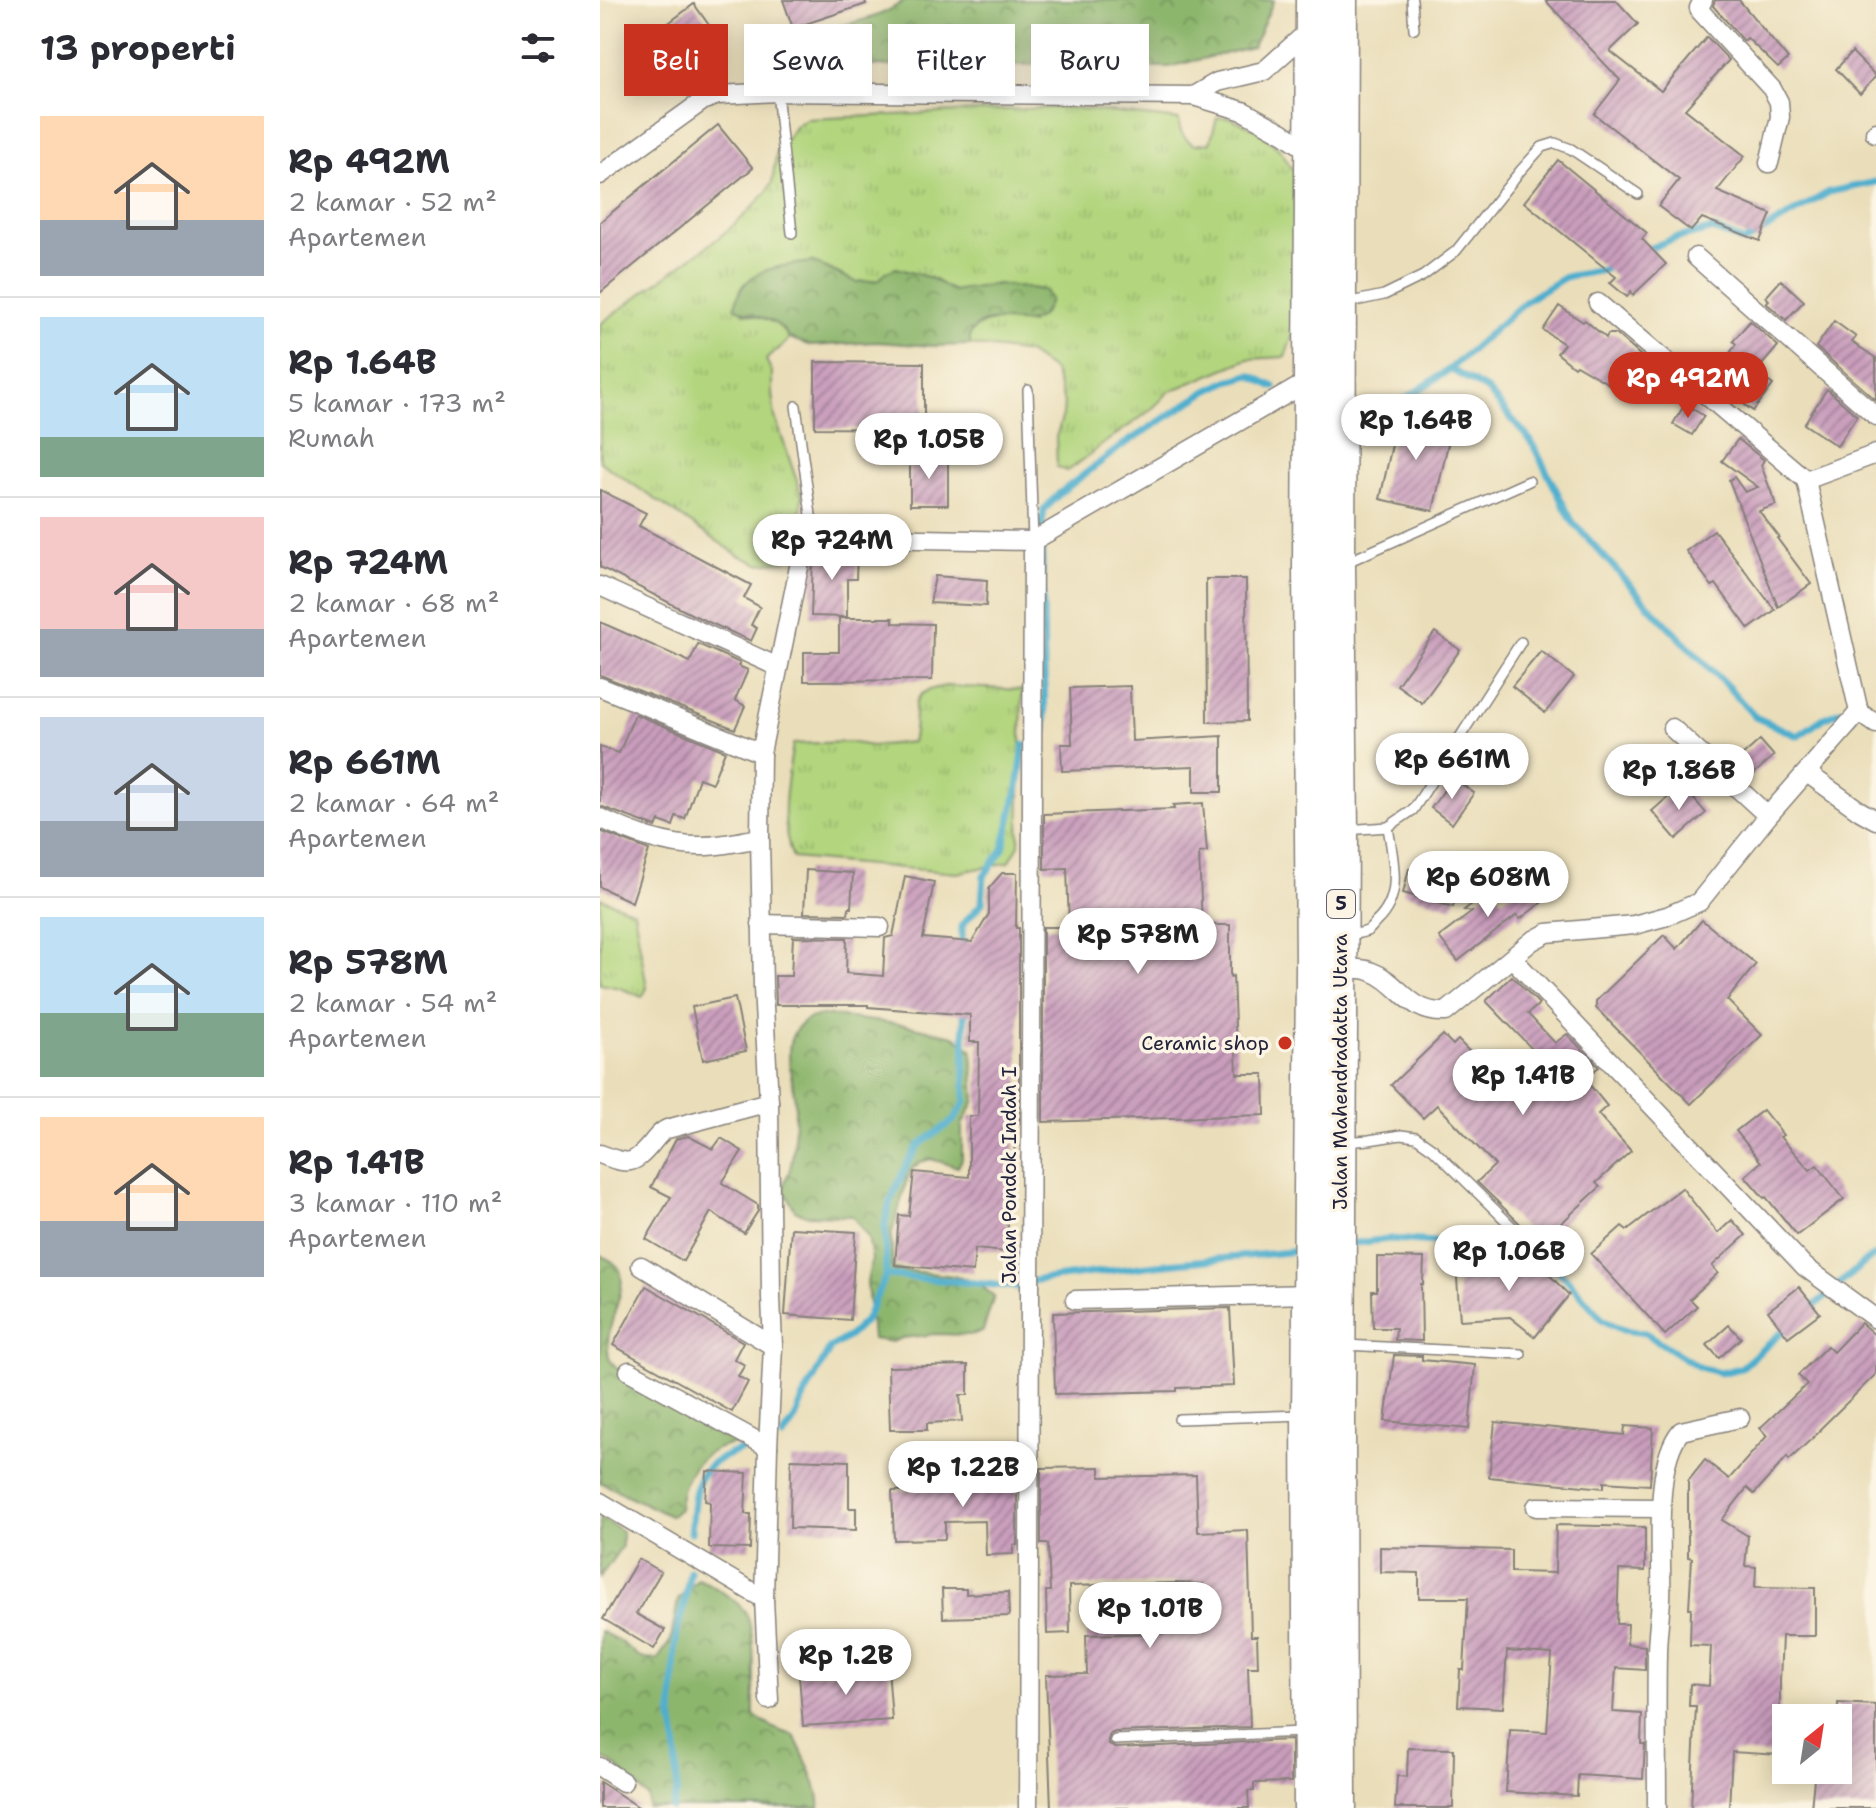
<!DOCTYPE html>
<html lang="id">
<meta charset="utf-8">
<style>
:root{--surface:#fff;--page:#f7f7f7;--text:#2b2b33;--muted:#7c7c81;--line:#e1e1e2;--accent:#c8321e}
body{margin:0;font-family:"Shantell Sans",sans-serif;background:var(--page);color:var(--text);height:100vh;display:flex;flex-direction:column;font-size:30px;white-space:nowrap}
*{box-sizing:border-box;margin:0}
p{font-size:26px;color:var(--muted)}
.icon{flex:none;width:44px;height:44px;fill:none;stroke:currentColor;stroke-width:2;stroke-linecap:round;stroke-linejoin:round}
.map{position:relative;flex:1;overflow:hidden}
.details{display:flex;flex-direction:column;background:var(--surface);width:600px}
.details>*{flex:none}
.hud{position:absolute;left:24px;top:24px;width:760px;height:72px;display:flex;gap:16px}
.needle{width:52px;rotate:30deg}
.buttons{position:absolute;left:1172px;top:1704px;display:grid;gap:16px}
.buttons a{display:grid;place-items:center;width:80px;height:80px;border-radius:0px;background:var(--surface);box-shadow:0 4px 20px #0003;font-size:40px}
.price{position:absolute;translate:-50% -68px;padding:0 18px;border-radius:28px;background:#fff;color:#222;font-size:26px;line-height:52px;filter:drop-shadow(0 2px 4px #0008)}
.price::after{content:'';position:absolute;left:50%;top:48px;width:24px;height:18px;margin-left:-12px;background:inherit;clip-path:polygon(0 0,100% 0,50% 100%)}
.price.selected{background:var(--accent);color:#fff}
ul{padding:0;list-style:none}
li{display:flex;align-items:center;gap:24px;height:200px;padding:0 40px}
li+li{border-top:2px solid var(--line)}
li span{display:grid;place-items:center;flex:none;width:224px;height:160px;border-radius:0px;color:#555}
li>.icon{margin-inline-start:auto}
span .icon{width:96px;height:96px;fill:#fffc;stroke-width:1}
li b{font-size:34px}
h2{display:flex;justify-content:space-between;align-items:center;height:96px;padding:0 40px;font-size:34px}
.chip{padding:0 28px;border-radius:0px;background:var(--surface);box-shadow:0 4px 20px #0003;font-size:28px;line-height:72px}
.chip.selected{background:var(--accent);color:#fff}
main{display:flex;flex:1;min-height:0}
.map>svg:first-child{display:block}
</style>
<main>
<section class="details">
<h2>13 properti<svg class="icon" aria-label="filters" viewBox="0 0 24 24"><path d="M4 7h16M4 17h16"/><circle cx="9" cy="7" r="2"/><circle cx="15" cy="17" r="2"/></svg></h2>
<ul>
<li><span style="background:linear-gradient(#ffd9b3 65%,#9aa5b1 0)"><svg class="icon" aria-label="home" viewBox="0 0 24 24"><path d="M3 11l9-7 9 7M6 9v11h12V9"/></svg></span><div><b>Rp 492M</b><p>2 kamar · 52 m²</p><p>Apartemen</p></div></li>
<li><span style="background:linear-gradient(#bfe0f5 75%,#7fa58c 0)"><svg class="icon" aria-label="home" viewBox="0 0 24 24"><path d="M3 11l9-7 9 7M6 9v11h12V9"/></svg></span><div><b>Rp 1.64B</b><p>5 kamar · 173 m²</p><p>Rumah</p></div></li>
<li><span style="background:linear-gradient(#f6c9c9 70%,#9aa5b1 0)"><svg class="icon" aria-label="home" viewBox="0 0 24 24"><path d="M3 11l9-7 9 7M6 9v11h12V9"/></svg></span><div><b>Rp 724M</b><p>2 kamar · 68 m²</p><p>Apartemen</p></div></li>
<li><span style="background:linear-gradient(#c9d6e8 65%,#9aa5b1 0)"><svg class="icon" aria-label="home" viewBox="0 0 24 24"><path d="M3 11l9-7 9 7M6 9v11h12V9"/></svg></span><div><b>Rp 661M</b><p>2 kamar · 64 m²</p><p>Apartemen</p></div></li>
<li><span style="background:linear-gradient(#bfe0f5 60%,#7fa58c 0)"><svg class="icon" aria-label="home" viewBox="0 0 24 24"><path d="M3 11l9-7 9 7M6 9v11h12V9"/></svg></span><div><b>Rp 578M</b><p>2 kamar · 54 m²</p><p>Apartemen</p></div></li>
<li><span style="background:linear-gradient(#ffd9b3 65%,#9aa5b1 0)"><svg class="icon" aria-label="home" viewBox="0 0 24 24"><path d="M3 11l9-7 9 7M6 9v11h12V9"/></svg></span><div><b>Rp 1.41B</b><p>3 kamar · 110 m²</p><p>Apartemen</p></div></li>
</ul>
</section>
<div class="map">
<svg width="1276" height="1808" viewBox="0 0 1276 1808">
<defs>
<pattern id="grass-tufts" width="24" height="20" patternUnits="userSpaceOnUse" patternTransform="scale(2)"><rect width="24" height="20" fill="#b2d57e"/><path d="M3 7l-1-3M5 7V3M7 7l1-3M15 17l-1-3M17 17v-4M19 17l1-3" fill="none" stroke="#99b76e"/></pattern>
<pattern id="forest-crowns" width="20" height="18" patternUnits="userSpaceOnUse" patternTransform="scale(2)"><rect width="20" height="18" fill="#8db66d"/><path d="M2 6a3 3 0 1 1 6 0M12 15a3 3 0 1 1 6 0" fill="none" stroke="#73945b"/></pattern>
<pattern id="building-hatch" width="6" height="6" patternUnits="userSpaceOnUse" patternTransform="scale(2)"><rect width="6" height="6" fill="#c99dbc"/><path d="M-1 1l2-2M0 6l6-6M5 7l2-2" fill="none" stroke="#a3809a"/></pattern>
</defs>
<rect width="100%" height="100%" fill="#fcf5e5"/>
<filter id="ink" filterUnits="userSpaceOnUse"><feTurbulence type="fractalNoise" baseFrequency=".0125" numOctaves="2"/><feDisplacementMap in="SourceGraphic" scale="16" xChannelSelector="R" yChannelSelector="G"/><feConvolveMatrix kernelMatrix="1 2 1 2 8 2 1 2 1" color-interpolation-filters="sRGB"/></filter>
<filter id="wash" filterUnits="userSpaceOnUse"><feTurbulence type="fractalNoise" baseFrequency=".006" numOctaves="4" result="noise"/><feDisplacementMap in="SourceGraphic" scale="32" xChannelSelector="R" yChannelSelector="G"/><feGaussianBlur stdDeviation="1.8" result="paint"/><feColorMatrix in="noise" values="0 0 0 0 0 0 0 0 0 0 0 0 0 0 0 0 0 1.4 0 .05"/><feComposite in="paint" operator="in"/></filter>
<g filter="url(#wash)">
<rect width="100%" height="100%" fill="#eadeba"/>
<g fill="url(#grass-tufts)" stroke="#6a7c5c" stroke-width="2">
<path d="M466,107L579,120C579,133 584,138 594,145L610,143L617,118L628,117L656,129L681,151L695,174L698,320L685,357L648,359L568,392C550,415 525,427 503,444C491,453 480,463 467,471L457,467L456,437L463,415L464,403L454,371L428,353L370,345V334C385,315 408,322 431,323L398,284L353,291L331,278L286,272L280,280L256,282L213,262L144,313C163,317 179,321 189,338C182,350 175,349 166,360L172,372V394L175,417L202,496L201,508L186,561L159,564L138,555L0,462V324L117,239L143,217L166,193L172,183L177,150L197,125L206,119Z"/>
<path d="M346,686L422,690L419,845L409,862L357,873L193,858C178,821 187,782 193,744L249,742L271,746L312,742C321,711 301,693 346,686Z"/>
<path d="M0,898L34,911L47,988L42,997L20,988L0,984Z"/>
</g>
<g fill="url(#forest-crowns)" stroke="#586c54" stroke-width="2">
<path d="M304,0H674L653,47L568,67L383,64L212,67C199,62 195,56 195,43C228,22 274,26 304,0Z"/>
<path d="M213,262L256,282L279,280L286,272L296,268L331,278L353,291L398,284L444,290L450,299C440,337 411,315 385,322C378,324 374,328 370,334V345L333,346L276,342L211,346L189,338C175,314 155,320 135,307C141,267 181,266 213,262Z"/>
<path d="M227,1015L305,1025L354,1036L372,1050L375,1100L362,1125V1159L358,1167L331,1159L320,1162L312,1169L307,1180L291,1236L293,1269L354,1276L376,1282L394,1296L383,1331L371,1335L335,1334L302,1338L292,1342L272,1339L267,1282L272,1259L268,1237L252,1216L205,1215L195,1210L183,1188C185,1180 190,1172 191,1164C195,1145 195,1125 195,1106C195,1086 184,1055 192,1037C199,1021 211,1016 227,1015Z"/>
<path d="M0,1255C7,1259 16,1262 20,1270C29,1293 0,1330 10,1360C17,1371 28,1378 38,1385C70,1407 103,1420 140,1433L141,1444C103,1445 82,1473 79,1509L70,1516L0,1482Z"/>
<path d="M0,1517L22,1531V1546L0,1577Z"/>
<path d="M98,1579C111,1584 141,1602 147,1615C157,1643 153,1685 154,1715C166,1725 178,1732 194,1735C202,1754 222,1789 219,1808H48V1797L13,1763L0,1757V1631C8,1635 16,1639 23,1644C37,1654 38,1662 58,1659L71,1640L78,1600Z"/>
</g>
<g fill="none" stroke-linecap="round" stroke-linejoin="round">
<g stroke="#4eaecd" stroke-width="7">
<path d="M1043,251L1073,239L1114,229L1144,242L1229,192L1276,182"/>
<path d="M850,369L887,390L931,441L972,521L1048,605L1129,688L1155,717L1198,736L1224,718L1240,711L1253,718"/>
<path d="M763,404H783L804,400L850,369L927,300L965,277L1003,270L1013,264"/>
<path d="M441,531L444,510L460,493L523,445L607,391L628,381L650,375L674,387"/>
<path d="M442,553L445,731"/>
<path d="M362,950V925L382,903L384,876L403,849L418,787L424,745"/>
<path d="M747,1244L790,1239L898,1246L909,1244L919,1245L929,1250L965,1277L1003,1320L1023,1330L1045,1333L1099,1367L1120,1373L1141,1368L1188,1327"/>
<path d="M286,1275L417,1287L437,1280L556,1265L699,1251"/>
<path d="M1207,1312L1270,1258L1276,1255"/>
<path d="M183,1437L195,1419L203,1399L230,1348L249,1336L265,1321L286,1275L285,1223L290,1202L308,1162L319,1145L354,1120L365,1102L364,1007"/>
<path d="M91,1532C96,1478 93,1466 149,1447"/>
<path d="M72,1808L77,1792L76,1741L72,1718L75,1649L78,1626L84,1605L90,1571"/>
</g>
</g>
<g id="blocks">
<g fill="url(#building-hatch)">
<path d="M183,0H265L266,4L193,28Z"/>
<path d="M945,0H1016L1038,24L1010,51L1061,91L1107,37L1129,60L1085,109L1145,156L1117,191L1171,214L1160,241L1102,218L1091,231L1058,206L1079,180L994,114L1020,80Z"/>
<path d="M1115,0H1139L1188,59L1178,68L1147,38L1144,41L1113,6Z"/>
<path d="M94,4L111,28L59,67L42,43Z"/>
<path d="M1252,52L1276,76L1260,94L1236,69Z"/>
<path d="M118,125L153,168L0,293V222Z"/>
<path d="M958,160L1047,233L1042,239L1066,264L1033,295L1031,291L1027,297L1010,283L1016,277L924,202Z"/>
<path d="M1181,280L1204,301L1186,320L1166,303L1169,300L1166,297Z"/>
<path d="M959,306L983,322L985,320L1006,338L1008,334H1016L1041,356L1021,391L976,365L974,367L957,353L964,344L943,330Z"/>
<path d="M1150,321L1178,346L1156,372L1173,385L1153,411L1132,395L1138,388L1134,386L1136,384L1119,370L1136,344L1133,341Z"/>
<path d="M1234,321L1256,337L1252,342L1276,358V400L1216,347Z"/>
<path d="M215,362L324,363V429L215,428Z"/>
<path d="M1227,389L1257,416L1237,446L1204,424Z"/>
<path d="M1085,404L1104,416L1092,435L1073,424Z"/>
<path d="M799,413L852,426L833,511L780,499Z"/>
<path d="M1138,439L1164,460L1161,465L1176,505L1159,511L1179,537L1177,538L1211,584L1178,607L1129,480L1134,477L1145,492L1158,487L1122,461Z"/>
<rect x="310" y="457" width="38" height="48"/>
<path d="M0,490L46,513L39,526L151,585L144,598L160,607L151,625L157,628L151,641L93,615L0,567Z"/>
<path d="M1114,530L1175,610L1149,629L1116,584L1112,586L1086,551Z"/>
<path d="M216,550L257,552L256,579H247V617L211,616L213,558Z"/>
<path d="M335,576L387,580L386,606L330,603Z"/>
<path d="M606,579H646L647,721L607,722Z"/>
<path d="M239,618H293V623L333,624L332,680L204,681V652H239Z"/>
<path d="M0,622L90,662L98,644L140,663L138,666L148,670L135,700L145,706L135,729L0,675Z"/>
<path d="M835,632L860,650L822,703L797,685Z"/>
<path d="M941,651L974,677L945,713L912,686Z"/>
<path d="M530,686L532,741L622,736V792H594V766L462,771L461,744H472L470,688Z"/>
<path d="M35,714L125,751L112,783L99,778L85,819L76,816L73,826L59,821L56,827L0,806V747L19,753Z"/>
<path d="M1160,740L1174,756L1147,780L1131,766Z"/>
<path d="M853,778L874,793L852,824L831,808Z"/>
<path d="M1082,785L1106,813L1076,839L1052,811Z"/>
<path d="M603,803L607,852L599,853L602,925H630V977L633,976L637,1074H664L665,1115L443,1122V927H469L467,868L444,869V814L574,809L573,805Z"/>
<path d="M0,831L49,850L32,902L0,887Z"/>
<path d="M809,869L859,883L853,907L803,893Z"/>
<path d="M206,870L253,873L251,908H249L248,914L204,913Z"/>
<path d="M402,873H417L416,928H419V1123H415L414,1176L409,1175L406,1202L405,1224L408,1225L406,1252L375,1249L373,1272L295,1265L299,1215L309,1216L314,1172L369,1177V1116H378L379,1042H370V1015L268,1007V1005H176L175,976H191L193,937L247,938L246,973L283,976L285,938L293,936L305,876L334,882L323,938L372,942L389,914V888Z"/>
<path d="M926,883L941,903L920,919L917,915L858,961L839,937L872,912L864,910L893,888L902,900Z"/>
<path d="M1102,920L1156,964L1127,1000L1162,1035L1091,1104L996,1008V1001L1064,935L1077,949Z"/>
<path d="M912,976L939,1004L928,1014L955,1043L967,1034L999,1067L984,1078L1007,1106L998,1114L1031,1151L996,1183L1000,1187L940,1243L877,1182L895,1165L837,1105L823,1118L791,1085L843,1035L853,1045L858,1040L900,1083L938,1055L886,1001Z"/>
<path d="M135,998L146,1051L103,1060L92,1007Z"/>
<path d="M1163,1110L1183,1135L1180,1137L1210,1170L1217,1165L1244,1199L1197,1235L1166,1197L1164,1198L1145,1176L1161,1162L1136,1131Z"/>
<path d="M88,1136L113,1149L121,1138L142,1151L122,1183L158,1205V1211L144,1233L111,1212L83,1261L46,1239L71,1197L51,1187L76,1139Z"/>
<path d="M1082,1188L1118,1233L1132,1220L1146,1235L1112,1266L1118,1273L1090,1299L1097,1306L1065,1335L991,1254L1022,1226L1027,1230Z"/>
<path d="M191,1228L256,1232L250,1320L185,1315Z"/>
<path d="M777,1257L824,1258L823,1284H821L822,1341L795,1340L796,1328H773L772,1291H777Z"/>
<path d="M935,1260L969,1295L935,1337L910,1317L860,1320L856,1265Z"/>
<path d="M46,1286L143,1342L134,1359L145,1365L138,1376L148,1382L132,1412L13,1345Z"/>
<path d="M1199,1287L1220,1313L1188,1337L1168,1311Z"/>
<path d="M630,1308L634,1386L577,1388V1391L455,1394L453,1313Z"/>
<path d="M1261,1323L1276,1336V1374L1219,1430L1220,1431L1189,1460L1187,1457L1154,1494L1147,1488L1122,1520L1148,1536L1145,1566L1156,1567L1155,1587L1215,1588V1636H1182L1180,1680V1755L1132,1752L1129,1808H1091L1096,1706H1089L1090,1684L1109,1686L1111,1646L1090,1645L1091,1608H1089L1092,1558L1088,1557V1481L1105,1460L1129,1479L1167,1436L1160,1428L1207,1384L1198,1375L1227,1346L1233,1352Z"/>
<path d="M1129,1325L1141,1338L1119,1358L1107,1345Z"/>
<path d="M794,1355L822,1356V1360L875,1365L869,1429L785,1421Z"/>
<path d="M368,1365V1395H360L362,1421L327,1423V1430H290L288,1367Z"/>
<path d="M895,1422L1024,1435L1025,1426L1053,1428L1050,1485L1004,1482V1488L889,1477Z"/>
<path d="M191,1459L249,1461V1508H256V1530L190,1528Z"/>
<path d="M372,1463H411V1469H417V1545H413V1554L386,1555L385,1521L345,1522V1539L294,1540L292,1491L373,1489Z"/>
<path d="M500,1467V1477L596,1475L598,1532L648,1530L651,1636H657L658,1667H648L650,1727L515,1732L510,1734L508,1740L509,1745L515,1748L691,1740V1782L654,1783V1791H648L649,1808H451L446,1675L487,1674L486,1635L605,1632L603,1584L576,1583L469,1586L470,1633L447,1634L446,1591H450L448,1544H441V1468Z"/>
<path d="M107,1471L147,1473L145,1514H151L150,1549L109,1548L110,1502L105,1501Z"/>
<path d="M956,1525L1045,1527V1571L1019,1570L1017,1624H1028L1027,1644L1045,1646V1670L1016,1668L1013,1712L1042,1714L1041,1744H1045L1043,1779L978,1775L977,1796L906,1792L910,1730L947,1732L952,1654L907,1651L903,1708L858,1706L860,1670H864L868,1598H819V1573L780,1572V1547L911,1550V1572L955,1573Z"/>
<path d="M38,1559L61,1572L36,1614L65,1630L54,1649L3,1619Z"/>
<path d="M342,1589H366V1594L408,1592L409,1616L343,1618Z"/>
<path d="M288,1668L292,1720L203,1726L199,1675Z"/>
<path d="M1238,1703L1276,1705V1808H1211L1215,1770H1238Z"/>
<path d="M808,1748L854,1749L853,1808H795L797,1776L807,1777Z"/>
<path d="M0,1782L40,1808H0Z"/>
</g>
</g>
</g>
<g filter="url(#ink)">
<use href="#blocks" fill-opacity="0" stroke="#86807a" stroke-width="2"/>
<g fill="none" stroke-linecap="round" stroke-linejoin="round">
<g stroke="#86807a" stroke-width="12">
<g id="lane">
<path d="M812,0L814,29"/>
<path d="M177,92L192,233"/>
<path d="M746,303L784,295L823,276L856,251L921,170L942,147L955,143L971,149L1038,194"/>
<path d="M428,390L433,541"/>
<path d="M196,406L214,537"/>
<path d="M745,563L929,481"/>
<path d="M746,830L788,827L813,810L921,642"/>
<path d="M749,935C754,934 762,933 767,931C771,929 773,925 776,922C804,896 793,861 788,827"/>
<path d="M744,1142L769,1140L801,1135L816,1137L833,1149L944,1258"/>
<path d="M745,1345L921,1354"/>
<path d="M579,1419L704,1415"/>
<path d="M515,1740L703,1732"/>
</g>
</g>
<g stroke="#86807a" stroke-width="21">
<g id="street">
<path d="M1103,0L1099,8L1101,12L1172,89L1179,102L1180,117L1169,163"/>
<path d="M593,96L617,82L664,71L713,27"/>
<path d="M1275,133L1276,132"/>
<path d="M0,175L104,100L118,95L177,92L593,96L643,111L683,133L713,154"/>
<path d="M1096,257L1276,416"/>
<path d="M998,303L1206,480L1259,712L1276,724"/>
<path d="M1206,480L1276,454"/>
<path d="M0,586L178,667"/>
<path d="M0,687L161,753"/>
<path d="M1072,728L1168,816"/>
<path d="M1207,773L1260,811L1276,820"/>
<path d="M0,818C32,833 68,847 103,846C122,846 141,841 160,838"/>
<path d="M161,924L280,927"/>
<path d="M912,958L1205,1267L1276,1319"/>
<path d="M732,969C744,969 759,967 770,971C801,982 808,1014 846,1012L932,941L947,933L1034,925L1067,916L1099,902L1168,816L1259,712"/>
<path d="M0,1154C28,1165 33,1166 52,1143C57,1137 60,1132 67,1129L169,1102"/>
<path d="M41,1266L173,1346"/>
<path d="M475,1300L711,1294"/>
<path d="M29,1371L168,1447"/>
<path d="M0,1502L164,1599"/>
<path d="M936,1507L1060,1508"/>
<path d="M169,1700L164,1599L168,1447L173,1346L171,1297L169,1102L163,987L160,838L161,753L202,552L207,542L214,537L433,541L714,378"/>
<path d="M0,1767L23,1782"/>
<path d="M428,1808L433,541"/>
<path d="M1057,1808C1057,1757 1056,1705 1057,1654C1057,1636 1060,1617 1061,1599C1063,1555 1052,1465 1081,1431L1140,1418"/>
</g>
</g>
<g stroke="#86807a" stroke-width="37">
<g id="highway">
<path d="M711,1808L709,1414L713,969L710,566L713,0"/>
<path d="M739,1808L738,1415L741,831L738,566L740,0"/>
</g>
</g>
<use href="#lane" stroke="#fff" stroke-width="9"/>
<use href="#street" stroke="#fff" stroke-width="18"/>
<use href="#highway" stroke="#fff" stroke-width="34"/>
</g>
</g>
<circle fill="#c8321e" stroke="#fcf5e5" stroke-width="3" cx="685" cy="1043" r="8"/>
<g text-anchor="middle" dominant-baseline="central" stroke-width="7" stroke-linejoin="round" paint-order="stroke">
<rect fill="#fcf5e5" stroke="#63616e" stroke-width="2" x="727" y="890" width="28" height="28" rx="6"/>
<g font-size="18" font-weight="bold" fill="#22223b">
<text x="741" y="904">5</text>
</g>
<g font-size="20" fill="#22223b" stroke="#fcf5e5" text-anchor="end">
<text x="669" y="1043">Ceramic shop</text>
</g>
<g font-size="20" fill="#22223b" stroke="#fcf5e5">
<text transform="translate(740 1072) rotate(-90)">Jalan Mahendradatta Utara</text>
<text transform="translate(409 1175) rotate(-90)">Jalan Pondok Indah I</text>
</g>
</g>
</svg>
<div class="buttons">
<a><svg class="needle" viewBox="-14 -14 28 28"><path d="M0-13l5 13h-10z" fill="#e53935"/><path d="M0 13l5-13h-10z" fill="#7c7c81"/></svg></a>
</div>
<b class="price selected" style="left:1088px;top:420px">Rp 492M</b>
<b class="price" style="left:816px;top:462px">Rp 1.64B</b>
<b class="price" style="left:329px;top:481px">Rp 1.05B</b>
<b class="price" style="left:232px;top:582px">Rp 724M</b>
<b class="price" style="left:852px;top:801px">Rp 661M</b>
<b class="price" style="left:1079px;top:812px">Rp 1.86B</b>
<b class="price" style="left:888px;top:919px">Rp 608M</b>
<b class="price" style="left:538px;top:976px">Rp 578M</b>
<b class="price" style="left:923px;top:1117px">Rp 1.41B</b>
<b class="price" style="left:909px;top:1293px">Rp 1.06B</b>
<b class="price" style="left:363px;top:1509px">Rp 1.22B</b>
<b class="price" style="left:550px;top:1650px">Rp 1.01B</b>
<b class="price" style="left:246px;top:1697px">Rp 1.2B</b>
<div class="hud">
<a class="chip selected">Beli</a>
<a class="chip">Sewa</a>
<a class="chip">Filter</a>
<a class="chip">Baru</a>
</div>
</div>
</main>
